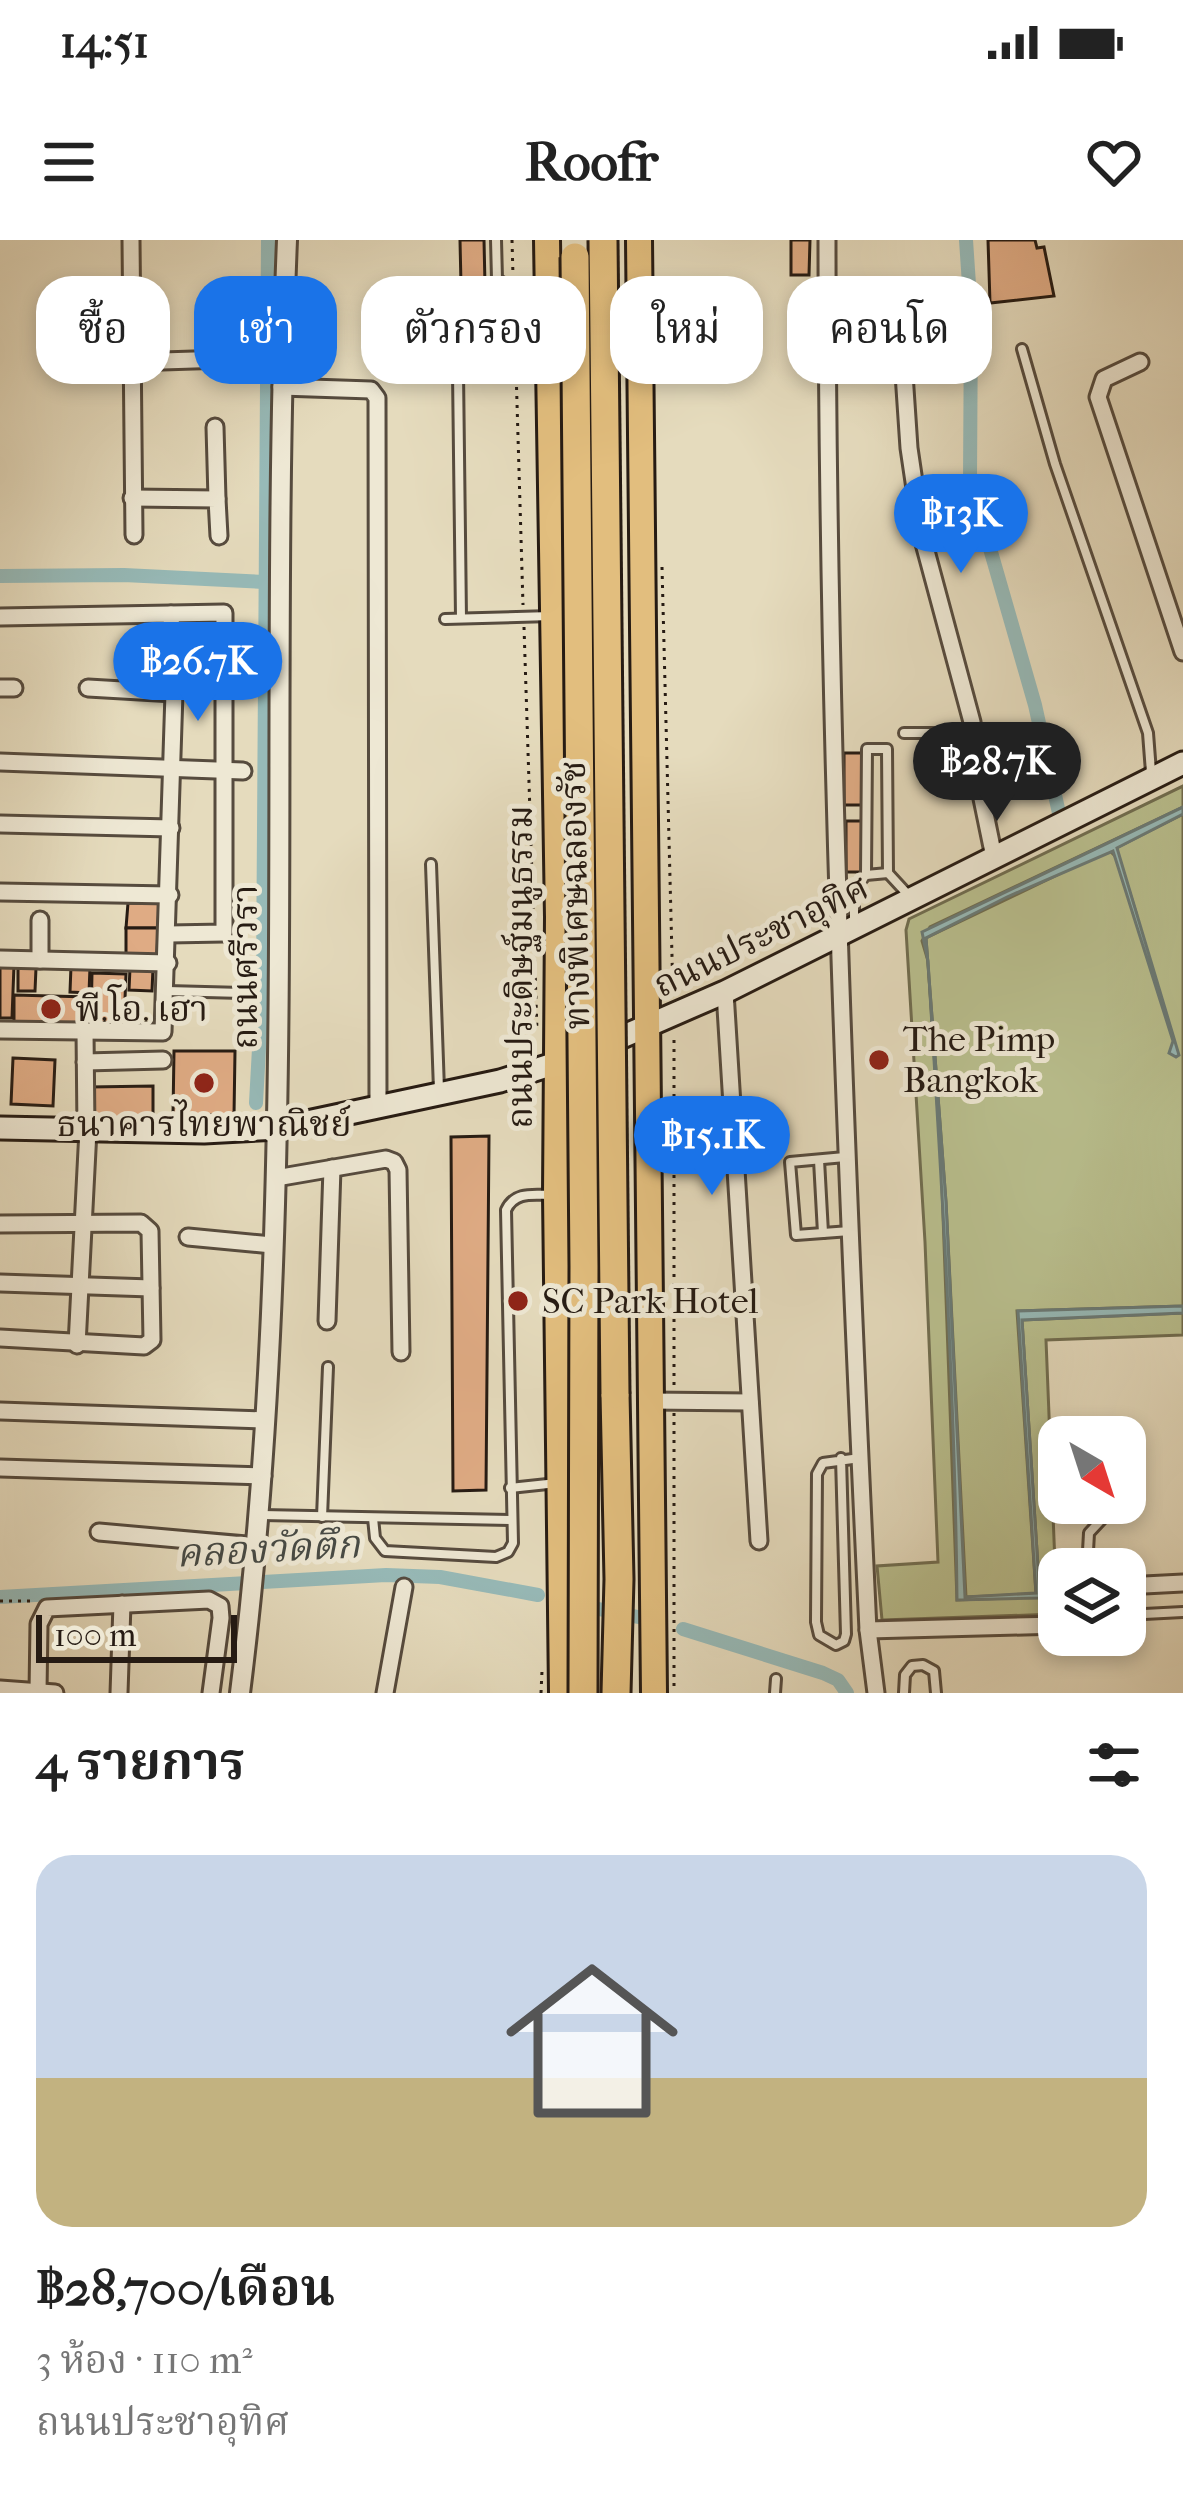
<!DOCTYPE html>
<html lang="th">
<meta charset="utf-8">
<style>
:root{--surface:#fff;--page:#f2f2f2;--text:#222;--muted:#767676;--line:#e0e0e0;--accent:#1a73e8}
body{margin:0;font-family:"IM FELL French Canon","Noto Serif Thai",serif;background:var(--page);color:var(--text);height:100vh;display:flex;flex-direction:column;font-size:45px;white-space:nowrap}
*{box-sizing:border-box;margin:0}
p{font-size:39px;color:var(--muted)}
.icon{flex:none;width:66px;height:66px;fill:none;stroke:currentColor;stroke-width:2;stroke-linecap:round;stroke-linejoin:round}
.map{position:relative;height:1453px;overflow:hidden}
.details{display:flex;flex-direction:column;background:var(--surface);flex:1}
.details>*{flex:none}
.banner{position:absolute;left:36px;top:36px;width:1113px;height:108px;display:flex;gap:24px}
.needle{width:78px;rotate:141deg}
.buttons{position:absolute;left:1038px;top:1176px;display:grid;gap:24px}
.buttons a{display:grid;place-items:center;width:108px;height:108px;border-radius:24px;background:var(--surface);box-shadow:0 6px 18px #0003;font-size:60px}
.scale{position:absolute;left:36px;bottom:30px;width:201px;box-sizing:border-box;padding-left:12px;border:6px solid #261b13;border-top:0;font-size:33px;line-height:42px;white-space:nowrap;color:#261b13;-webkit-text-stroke:9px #eee8d4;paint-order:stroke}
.price{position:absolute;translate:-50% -102px;padding:0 27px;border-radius:42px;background:var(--accent);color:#fff;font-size:39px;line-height:78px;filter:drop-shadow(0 3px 6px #0008)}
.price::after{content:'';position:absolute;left:50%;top:72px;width:36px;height:27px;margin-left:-18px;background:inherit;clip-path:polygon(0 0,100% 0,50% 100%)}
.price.selected{background:#222;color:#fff}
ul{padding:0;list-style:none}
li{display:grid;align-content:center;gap:24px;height:636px;padding:0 36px}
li+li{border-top:3px solid var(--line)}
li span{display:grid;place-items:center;height:372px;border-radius:36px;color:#555}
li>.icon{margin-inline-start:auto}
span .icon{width:216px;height:216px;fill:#fffc;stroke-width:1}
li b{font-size:51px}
h2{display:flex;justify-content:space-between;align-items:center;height:144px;padding:0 36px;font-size:51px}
.chip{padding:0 42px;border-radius:36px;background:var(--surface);box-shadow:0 6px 18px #0003;font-size:42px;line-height:108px}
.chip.selected{background:var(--accent);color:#fff}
.status{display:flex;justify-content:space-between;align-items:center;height:84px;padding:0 60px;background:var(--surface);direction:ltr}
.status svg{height:33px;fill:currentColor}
header{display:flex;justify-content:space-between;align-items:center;height:156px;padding:0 36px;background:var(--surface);font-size:54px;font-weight:700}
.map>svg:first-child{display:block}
</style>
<div class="status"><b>14:51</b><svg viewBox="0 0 49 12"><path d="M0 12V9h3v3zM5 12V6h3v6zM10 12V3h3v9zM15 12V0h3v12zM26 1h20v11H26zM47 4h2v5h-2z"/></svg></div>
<header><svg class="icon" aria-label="menu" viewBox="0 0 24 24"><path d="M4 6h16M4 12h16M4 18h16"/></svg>Roofr<svg class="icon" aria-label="heart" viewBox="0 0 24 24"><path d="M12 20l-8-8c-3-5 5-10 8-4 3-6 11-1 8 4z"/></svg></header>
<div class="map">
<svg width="1183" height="1453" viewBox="0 0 1183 1453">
<rect width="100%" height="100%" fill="#e5dbbd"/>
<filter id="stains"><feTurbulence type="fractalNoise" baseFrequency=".00167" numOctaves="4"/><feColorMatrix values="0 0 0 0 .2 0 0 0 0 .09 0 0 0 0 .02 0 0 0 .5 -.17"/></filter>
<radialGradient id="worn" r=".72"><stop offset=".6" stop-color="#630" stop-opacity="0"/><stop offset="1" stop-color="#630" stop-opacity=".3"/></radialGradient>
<g fill="#b9bf8e" stroke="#706d50" stroke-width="3">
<path d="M1183,546V567L930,687L922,701L928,721L941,920L957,1360L1040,1357L1022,1080L1183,1073V1095L1046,1100L1057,1374L882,1380L877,1326L938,1322L925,1002L906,690L909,679Z"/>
<path d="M1183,574V1066L1017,1071L1036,1354L966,1357L946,962L926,698L1109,610L1116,617L1137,676L1116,608Z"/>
</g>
<path fill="#97bab8" stroke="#6a7a76" stroke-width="3" d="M1183,567V574L1117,608L1179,815L1176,817L1169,813L1173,801L1113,611L1007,657L926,698L946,962L965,1357L1036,1353L1018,1071L1183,1066V1073L1022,1080L1040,1358L957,1360C955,1147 941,934 928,721L922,692Z"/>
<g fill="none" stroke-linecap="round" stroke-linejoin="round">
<g stroke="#97bab8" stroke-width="14">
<path d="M966,0L971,74L970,239L1035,465L1059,573"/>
<path d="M0,336L124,335L264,342"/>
<path d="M256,863L263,736L268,0"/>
<path d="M0,1357L386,1335L440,1337L538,1355"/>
<path d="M579,1365L638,1377"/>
<path d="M683,1389L823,1433L838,1440L847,1453"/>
</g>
</g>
<g fill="#dfab84" stroke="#261b13" stroke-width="3">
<path d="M460,0H484L485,45H461Z"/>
<path d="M791,0H810L809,35H791Z"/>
<path d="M988,0H1035L1037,8L1044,7L1054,56L990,63Z"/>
<path d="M512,72V101L440,102V74Z"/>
<rect x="844" y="513" width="18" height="52"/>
<rect x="846" y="581" width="18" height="51"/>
<path d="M128,663H159L158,688H126Z"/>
<path d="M126,688H158L157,717H126Z"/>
<path d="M0,725H14L12,778H0Z"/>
<path d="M71,726L90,727L89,753L70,752Z"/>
<path d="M18,727L36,728L35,751H18Z"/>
<path d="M130,728H153L152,751L129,750Z"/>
<path d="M92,733L126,734L124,784L91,783Z"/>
<path d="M14,755L88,757L87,783L14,782Z"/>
<path d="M174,811H235L234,875H173Z"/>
<path d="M13,818L55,820L53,866L11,864Z"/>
<path d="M153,846V879L90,880V847Z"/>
<path d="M489,896L486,1250L453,1251L451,897Z"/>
</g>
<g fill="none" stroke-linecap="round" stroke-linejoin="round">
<g stroke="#564b3e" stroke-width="14">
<g id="service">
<path d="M496,0L497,39L542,67"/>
<path d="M1022,109L1055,224L1148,493L1151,532"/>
<path d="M461,378L458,132L469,118L544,119"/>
<path d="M445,379L551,376"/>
<path d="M904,493H972"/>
<path d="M431,624L439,850"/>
<path d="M866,635L867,509H887L888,633L911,658"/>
<path d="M854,686V648L866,635L888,633"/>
<path d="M167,751L243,753"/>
<path d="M845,917L790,922L796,995L850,991"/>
<path d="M819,920L823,993"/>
<path d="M841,1218L846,1394L844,1401L836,1405L819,1395L816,1382L817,1234L823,1223L860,1218"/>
<path d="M510,1248L557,1243"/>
<path d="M1125,1258L1138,1251"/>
<path d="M262,1275L512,1280"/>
<path d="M322,1277L328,1127"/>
<path d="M373,1278L375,1298L385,1311L496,1317L508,1312L513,1303L506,970C515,951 533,955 551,955"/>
<path d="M1087,1329L1089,1293L1117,1263"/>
<path d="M1125,1375L1183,1372"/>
<path d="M775,1453L776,1439"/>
<path d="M904,1453L905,1435L912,1426L923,1425L934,1431L936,1453"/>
</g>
</g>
<g stroke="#564b3e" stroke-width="21">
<g id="minor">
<path d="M131,0L134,295"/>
<path d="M827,0C827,464 846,927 868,1390L876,1453"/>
<path d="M899,59L909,208L922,296L972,482L980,549L994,617"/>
<path d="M131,122L225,119"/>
<path d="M1140,122L1104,139L1098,157L1183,412"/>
<path d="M281,147L371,150L377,158L378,867"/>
<path d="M215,187L217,259"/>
<path d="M132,258L217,259L219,296"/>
<path d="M0,377L171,374L174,453L163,792L0,790"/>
<path d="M0,448H14"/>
<path d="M88,448L174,453"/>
<path d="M0,522L243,531"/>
<path d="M0,584L171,588"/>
<path d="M0,652L170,655"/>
<path d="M40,680V720"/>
<path d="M169,694L224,693V373L171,374"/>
<path d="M0,719L168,723"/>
<path d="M725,752L759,1301"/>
<path d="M85,791L86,890"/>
<path d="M85,822L163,820"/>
<path d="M276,938L386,919L394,922L398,930L401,1112"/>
<path d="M0,984L141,983L150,991L152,1100L144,1106L0,1098"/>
<path d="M188,997L272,1005"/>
<path d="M0,1043L151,1048"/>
<path d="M327,1081L332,928"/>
<path d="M77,1105L88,890"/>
<path d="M649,1161L750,1162"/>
<path d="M0,1171L265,1180"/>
<path d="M0,1228L263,1236"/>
<path d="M99,1292L257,1306"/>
<path d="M1125,1346L1183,1343"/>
<path d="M868,1390L1059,1385"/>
<path d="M0,1449L55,1453"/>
<path d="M38,1452L39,1384L47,1368L209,1360L220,1366L221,1378L211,1453"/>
<path d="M119,1453L122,1364"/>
<path d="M385,1453L404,1347"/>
</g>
</g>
<g stroke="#564b3e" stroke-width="24">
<path id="tertiary" d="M240,1453C301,971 267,484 287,0"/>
</g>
<g stroke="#261b13" stroke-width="27">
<g id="secondary">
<path d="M601,806L725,752L1183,523"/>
<path d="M0,888L204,892L279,888L500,841L572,818"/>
</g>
</g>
<g stroke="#261b13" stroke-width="30">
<g id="primary">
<path d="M547,0L558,677L556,955L562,1453"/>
<path d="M639,0L654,1453"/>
</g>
</g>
<g stroke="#261b13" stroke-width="33">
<path id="motorway" d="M615,1154L619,1339L616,1453"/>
</g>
<g stroke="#261b13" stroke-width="3" stroke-dasharray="3 6" stroke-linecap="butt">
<path d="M512,0L513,36"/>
<path d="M514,63L515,108"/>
<path d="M516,129L523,365"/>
<path d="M662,327L673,755"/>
<path d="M524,387L537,791"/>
<path d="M674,1145V795"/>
<path d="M674,1173V1451"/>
<path d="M0,1361H34"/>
<path d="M541,1453L542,1431"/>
</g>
<use href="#service" stroke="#eee8d4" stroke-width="8"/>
<use href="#minor" stroke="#eee8d4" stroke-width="15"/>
<use href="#tertiary" stroke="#eee8d4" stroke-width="18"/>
<use href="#secondary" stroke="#eee8d4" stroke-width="21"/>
<use href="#primary" stroke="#e2be7e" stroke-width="24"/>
<use href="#motorway" stroke="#e2be7e" stroke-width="27"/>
<g stroke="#261b13" stroke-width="33" stroke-linecap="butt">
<g id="motorway-bridge">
<path d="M603,0L615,1154"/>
<path d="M575,17L584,1026L583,1453"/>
</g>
</g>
<use href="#motorway-bridge" stroke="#e2be7e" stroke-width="27"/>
</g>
<g fill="#8f2418" stroke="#eee8d4" stroke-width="4.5">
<circle cx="51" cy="769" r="12"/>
<circle cx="879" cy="820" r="12"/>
<circle cx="204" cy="843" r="12"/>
<circle cx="518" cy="1061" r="12"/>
</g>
<g text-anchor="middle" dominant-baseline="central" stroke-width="10" stroke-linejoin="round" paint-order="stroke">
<g font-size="36" fill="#261b13" stroke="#eee8d4">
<text transform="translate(575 655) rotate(-91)">ทางพิเศษฉลองรัช</text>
<text transform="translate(761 696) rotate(-26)">ถนนประชาอุทิศ</text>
<text transform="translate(245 727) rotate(-90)">ถนนศรีวรา</text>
<text transform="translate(520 727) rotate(-90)">ถนนประดิษฐ์มนูธรรม</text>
</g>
<g font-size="36" fill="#261b13" stroke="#eee8d4" text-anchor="start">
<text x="75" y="769">พี.โอ. เฮา</text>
<text x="903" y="799">The Pimp<tspan x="903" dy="41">Bangkok</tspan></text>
<text x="204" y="884" text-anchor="middle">ธนาคารไทยพาณิชย์</text>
<text x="542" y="1061">SC Park Hotel</text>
</g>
<g font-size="39" font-style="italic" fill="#484b45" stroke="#eee8d4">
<text transform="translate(268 1309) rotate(-3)">คลองวัดตึก</text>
</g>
</g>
<rect width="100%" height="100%" filter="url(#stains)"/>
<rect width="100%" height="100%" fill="url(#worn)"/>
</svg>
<div class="buttons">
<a><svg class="needle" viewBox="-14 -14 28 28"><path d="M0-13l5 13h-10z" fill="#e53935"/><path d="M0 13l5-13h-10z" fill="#767676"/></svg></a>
<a><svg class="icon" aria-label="layers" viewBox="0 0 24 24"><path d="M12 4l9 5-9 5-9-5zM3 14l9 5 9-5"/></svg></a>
</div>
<div class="scale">100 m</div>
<b class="price" style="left:961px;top:336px">฿13K</b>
<b class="price" style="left:198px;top:484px">฿26.7K</b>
<b class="price selected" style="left:997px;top:584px">฿28.7K</b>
<b class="price" style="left:712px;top:958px">฿15.1K</b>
<div class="banner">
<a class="chip">ซื้อ</a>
<a class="chip selected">เช่า</a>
<a class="chip">ตัวกรอง</a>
<a class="chip">ใหม่</a>
<a class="chip">คอนโด</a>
</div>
</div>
<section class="details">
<h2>4 รายการ<svg class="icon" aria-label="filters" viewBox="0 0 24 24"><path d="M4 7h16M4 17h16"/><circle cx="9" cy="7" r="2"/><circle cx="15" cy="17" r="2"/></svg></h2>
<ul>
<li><span style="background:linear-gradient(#c9d6e8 60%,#c2b280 0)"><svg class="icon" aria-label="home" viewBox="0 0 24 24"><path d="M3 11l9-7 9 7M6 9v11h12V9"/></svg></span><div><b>฿28,700/เดือน</b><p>3 ห้อง · 110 m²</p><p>ถนนประชาอุทิศ</p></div></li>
</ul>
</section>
